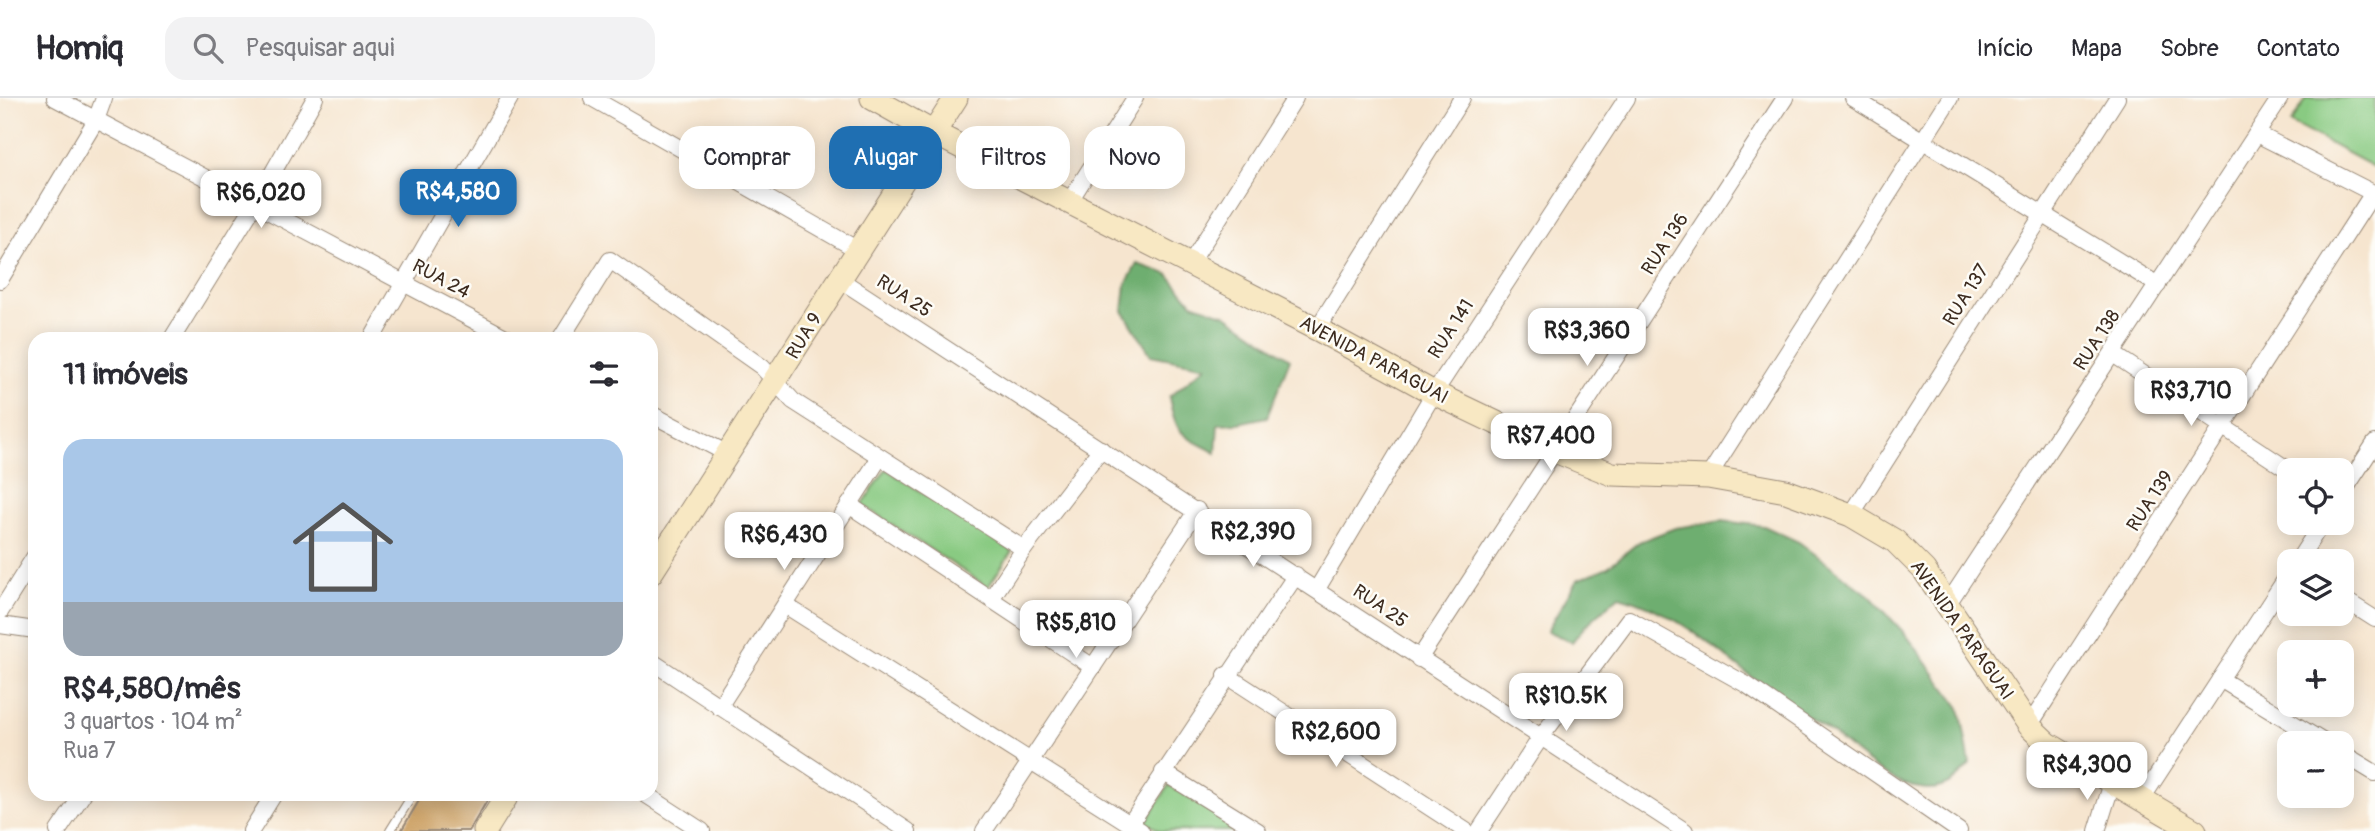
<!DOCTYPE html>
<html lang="pt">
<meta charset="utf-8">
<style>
:root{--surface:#fff;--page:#f2f2f3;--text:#2b2b33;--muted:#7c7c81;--line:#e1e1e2;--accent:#1f6fb2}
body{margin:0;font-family:Pangolin,sans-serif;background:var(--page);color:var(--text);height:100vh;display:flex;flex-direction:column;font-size:26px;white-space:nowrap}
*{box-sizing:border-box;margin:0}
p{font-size:23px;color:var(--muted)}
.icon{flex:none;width:38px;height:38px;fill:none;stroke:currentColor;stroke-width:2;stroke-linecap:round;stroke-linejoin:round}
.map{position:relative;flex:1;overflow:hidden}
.sheet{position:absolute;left:28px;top:234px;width:630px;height:469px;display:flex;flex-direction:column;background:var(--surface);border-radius:21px;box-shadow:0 4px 18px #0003}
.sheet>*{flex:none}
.hud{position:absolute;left:679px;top:28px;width:665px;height:63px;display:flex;gap:14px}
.controls{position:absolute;left:2277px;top:360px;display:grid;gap:14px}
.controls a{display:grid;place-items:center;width:77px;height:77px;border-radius:14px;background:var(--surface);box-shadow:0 4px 18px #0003;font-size:35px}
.price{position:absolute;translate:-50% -60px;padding:0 16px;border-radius:14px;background:#fff;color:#222;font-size:23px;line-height:46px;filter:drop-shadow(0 2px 4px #0008)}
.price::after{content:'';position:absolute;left:50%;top:42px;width:21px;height:16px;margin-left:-10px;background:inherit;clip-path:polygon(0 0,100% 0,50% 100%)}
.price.selected{background:var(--accent);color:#fff}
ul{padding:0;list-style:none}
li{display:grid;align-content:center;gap:14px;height:371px;padding:0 35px}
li+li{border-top:2px solid var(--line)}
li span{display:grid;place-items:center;height:217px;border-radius:21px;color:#555}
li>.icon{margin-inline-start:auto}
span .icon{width:126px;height:126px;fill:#fffc;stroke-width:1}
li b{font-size:30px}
h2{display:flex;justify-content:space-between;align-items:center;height:84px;padding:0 35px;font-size:30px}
.pill{padding:0 24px;border-radius:21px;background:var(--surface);box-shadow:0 4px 18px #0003;font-size:24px;line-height:63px}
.pill.selected{background:var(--accent);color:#fff}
header{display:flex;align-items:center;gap:42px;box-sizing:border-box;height:98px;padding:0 35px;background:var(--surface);border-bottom:2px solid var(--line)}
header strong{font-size:33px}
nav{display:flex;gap:38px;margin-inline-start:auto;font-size:24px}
.search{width:490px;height:63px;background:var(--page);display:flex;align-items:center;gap:18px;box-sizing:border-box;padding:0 24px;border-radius:21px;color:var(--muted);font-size:26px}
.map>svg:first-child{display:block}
</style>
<header>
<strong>Homiq</strong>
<div class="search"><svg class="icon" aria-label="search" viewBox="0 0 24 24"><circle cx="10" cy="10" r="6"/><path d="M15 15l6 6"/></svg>Pesquisar aqui</div>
<nav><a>Início</a><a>Mapa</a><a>Sobre</a><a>Contato</a></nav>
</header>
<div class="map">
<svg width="2375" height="733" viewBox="0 0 2375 733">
<rect width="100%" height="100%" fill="#fdfcf7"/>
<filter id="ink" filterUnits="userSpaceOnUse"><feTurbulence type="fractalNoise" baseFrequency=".0143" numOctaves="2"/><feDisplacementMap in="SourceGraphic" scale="14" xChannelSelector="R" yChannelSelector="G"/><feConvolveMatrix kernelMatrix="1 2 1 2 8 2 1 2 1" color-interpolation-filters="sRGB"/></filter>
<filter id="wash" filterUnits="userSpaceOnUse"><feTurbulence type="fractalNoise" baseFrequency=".00686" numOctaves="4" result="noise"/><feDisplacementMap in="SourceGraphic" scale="28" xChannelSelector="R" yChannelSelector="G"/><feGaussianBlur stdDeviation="1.57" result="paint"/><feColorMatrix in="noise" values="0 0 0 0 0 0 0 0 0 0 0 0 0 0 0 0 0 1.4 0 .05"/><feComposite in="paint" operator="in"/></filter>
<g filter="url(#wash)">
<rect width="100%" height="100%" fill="#f6e5cf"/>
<g fill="#89ca82" stroke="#627a50" stroke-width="2">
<path d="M2307,0H2375V70L2291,25Z"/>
<path d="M886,371L1012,453L988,489L862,407Z"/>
<path d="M1169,687L1241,733H1160L1146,724Z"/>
</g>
<g fill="#6eae70" stroke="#546c47" stroke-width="2">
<path d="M1137,166L1168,176L1192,205L1226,217L1290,261L1267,319L1238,325L1218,326L1216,355C1183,337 1176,339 1169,299L1206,268L1151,257L1123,213L1126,186Z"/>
<path d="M1722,423L1764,428L1799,444L1870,498L1907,538L1960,610L1970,666C1958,680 1947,692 1926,691C1890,688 1857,655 1830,634C1811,620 1790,609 1772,595C1722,558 1681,514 1619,498L1585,528L1572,544L1547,533L1577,482L1608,469L1639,444L1675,430Z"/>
</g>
<g id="blocks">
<path fill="#cda368" d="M423,696H491L469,733H401Z"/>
</g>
</g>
<g filter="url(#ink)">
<use href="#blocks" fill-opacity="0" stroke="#988876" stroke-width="2"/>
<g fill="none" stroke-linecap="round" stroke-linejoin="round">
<g stroke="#988876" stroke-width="10">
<path id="lane" d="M390,733L413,696"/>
</g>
<g stroke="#988876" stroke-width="18">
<g id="street">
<path d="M55,0L511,242"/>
<path d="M592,0L858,152"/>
<path d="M1853,0L2158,187"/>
<path d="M2257,36L2375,96"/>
<path d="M1069,104L1135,0"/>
<path d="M1190,166L1295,0"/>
<path d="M839,181L1685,733"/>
<path d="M0,182L96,22L104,0"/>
<path d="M1317,231L1462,0"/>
<path d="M171,242L255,106L315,0"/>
<path d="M371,242L510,0"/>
<path d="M560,242L610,162L762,269L793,303L1024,451"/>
<path d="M2113,256L2290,373"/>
<path d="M651,316L728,356"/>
<path d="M1708,379L1950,0"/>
<path d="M2342,396L2375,345"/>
<path d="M849,407L1093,569"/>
<path d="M1851,417L2117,0"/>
<path d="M2297,464L2322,425"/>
<path d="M1317,491L1434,295L1627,0"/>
<path d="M2342,500L2375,521"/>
<path d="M991,501L1024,451L1101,351"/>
<path d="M785,507L1141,733"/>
<path d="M1947,507L2280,0"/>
<path d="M0,514L35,458"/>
<path d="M0,527L35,532"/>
<path d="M1419,561L1785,0"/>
<path d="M651,563L908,733"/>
<path d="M1226,577L1466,733"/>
<path d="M2220,581L2327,646"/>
<path d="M719,609L880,359"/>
<path d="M2029,628L2373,95"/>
<path d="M2342,655L2375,675"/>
<path d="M1163,674L1258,733"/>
<path d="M645,696L702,733"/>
<path d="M2141,702L2289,476"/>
<path d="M1130,726L1296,477"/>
<path d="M58,733L83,696"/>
<path d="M251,733L274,696"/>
<path d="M984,733L1197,412"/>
<path d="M1479,733L1541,639L1629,521L1747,587L1959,733"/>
<path d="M2097,733L2112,685"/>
</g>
</g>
<g stroke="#988876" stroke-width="25">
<g id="secondary">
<path d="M872,0L934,35L1317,231L1434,295L1555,353L1612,376L1708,379L1786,393L1851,417L1895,443L1924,472L2029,628L2048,646L2195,733"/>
<path d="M651,475L956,0"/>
<path d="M485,733L508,696"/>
</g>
</g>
<use href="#lane" stroke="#fff" stroke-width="8"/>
<use href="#street" stroke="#fff" stroke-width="16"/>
<use href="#secondary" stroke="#f8e8c3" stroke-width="23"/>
</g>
</g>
<g text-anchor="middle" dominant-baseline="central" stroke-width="5" stroke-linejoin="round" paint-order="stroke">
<g font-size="19" fill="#3b2a1e" stroke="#fdfcf7">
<text transform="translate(1665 146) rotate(-57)">RUA 136</text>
<text transform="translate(441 181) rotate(28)">RUA 24</text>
<text transform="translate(1966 197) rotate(-58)">RUA 137</text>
<text transform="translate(904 198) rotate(33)">RUA 25</text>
<text transform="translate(1451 231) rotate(-57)">RUA 141</text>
<text transform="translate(804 238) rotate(-59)">RUA 9</text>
<text transform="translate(2097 242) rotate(-57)">RUA 138</text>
<text transform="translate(1374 262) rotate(28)">AVENIDA PARAGUAI</text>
<text transform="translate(2150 403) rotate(-57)">RUA 139</text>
<text transform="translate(1380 508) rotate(34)">RUA 25</text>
<text transform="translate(1962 532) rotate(55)">AVENIDA PARAGUAI</text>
</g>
</g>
</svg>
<div class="controls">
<a><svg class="icon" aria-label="locate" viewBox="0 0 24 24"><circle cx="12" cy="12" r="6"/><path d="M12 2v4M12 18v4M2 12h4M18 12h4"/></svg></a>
<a><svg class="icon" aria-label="layers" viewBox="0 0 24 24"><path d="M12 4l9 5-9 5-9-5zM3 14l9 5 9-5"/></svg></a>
<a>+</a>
<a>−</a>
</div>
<b class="price selected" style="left:458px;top:131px">R$4,580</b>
<b class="price" style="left:261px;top:132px">R$6,020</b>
<b class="price" style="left:1587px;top:270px">R$3,360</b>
<b class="price" style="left:2191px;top:330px">R$3,710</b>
<b class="price" style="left:1551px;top:375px">R$7,400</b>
<b class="price" style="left:1253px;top:471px">R$2,390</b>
<b class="price" style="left:784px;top:474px">R$6,430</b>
<b class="price" style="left:1076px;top:562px">R$5,810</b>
<b class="price" style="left:1566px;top:635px">R$10.5K</b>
<b class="price" style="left:1336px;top:671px">R$2,600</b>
<b class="price" style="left:2087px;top:704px">R$4,300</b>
<div class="hud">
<a class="pill">Comprar</a>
<a class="pill selected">Alugar</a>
<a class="pill">Filtros</a>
<a class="pill">Novo</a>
</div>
<section class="sheet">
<h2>11 imóveis<svg class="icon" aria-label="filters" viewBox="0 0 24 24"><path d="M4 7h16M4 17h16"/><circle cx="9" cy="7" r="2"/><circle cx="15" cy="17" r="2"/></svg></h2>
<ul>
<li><span style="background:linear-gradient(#a9c7e8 75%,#9aa5b1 0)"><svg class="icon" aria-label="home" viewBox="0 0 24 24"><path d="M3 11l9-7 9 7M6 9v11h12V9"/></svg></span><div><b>R$4,580/mês</b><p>3 quartos · 104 m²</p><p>Rua 7</p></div></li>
</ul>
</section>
</div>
